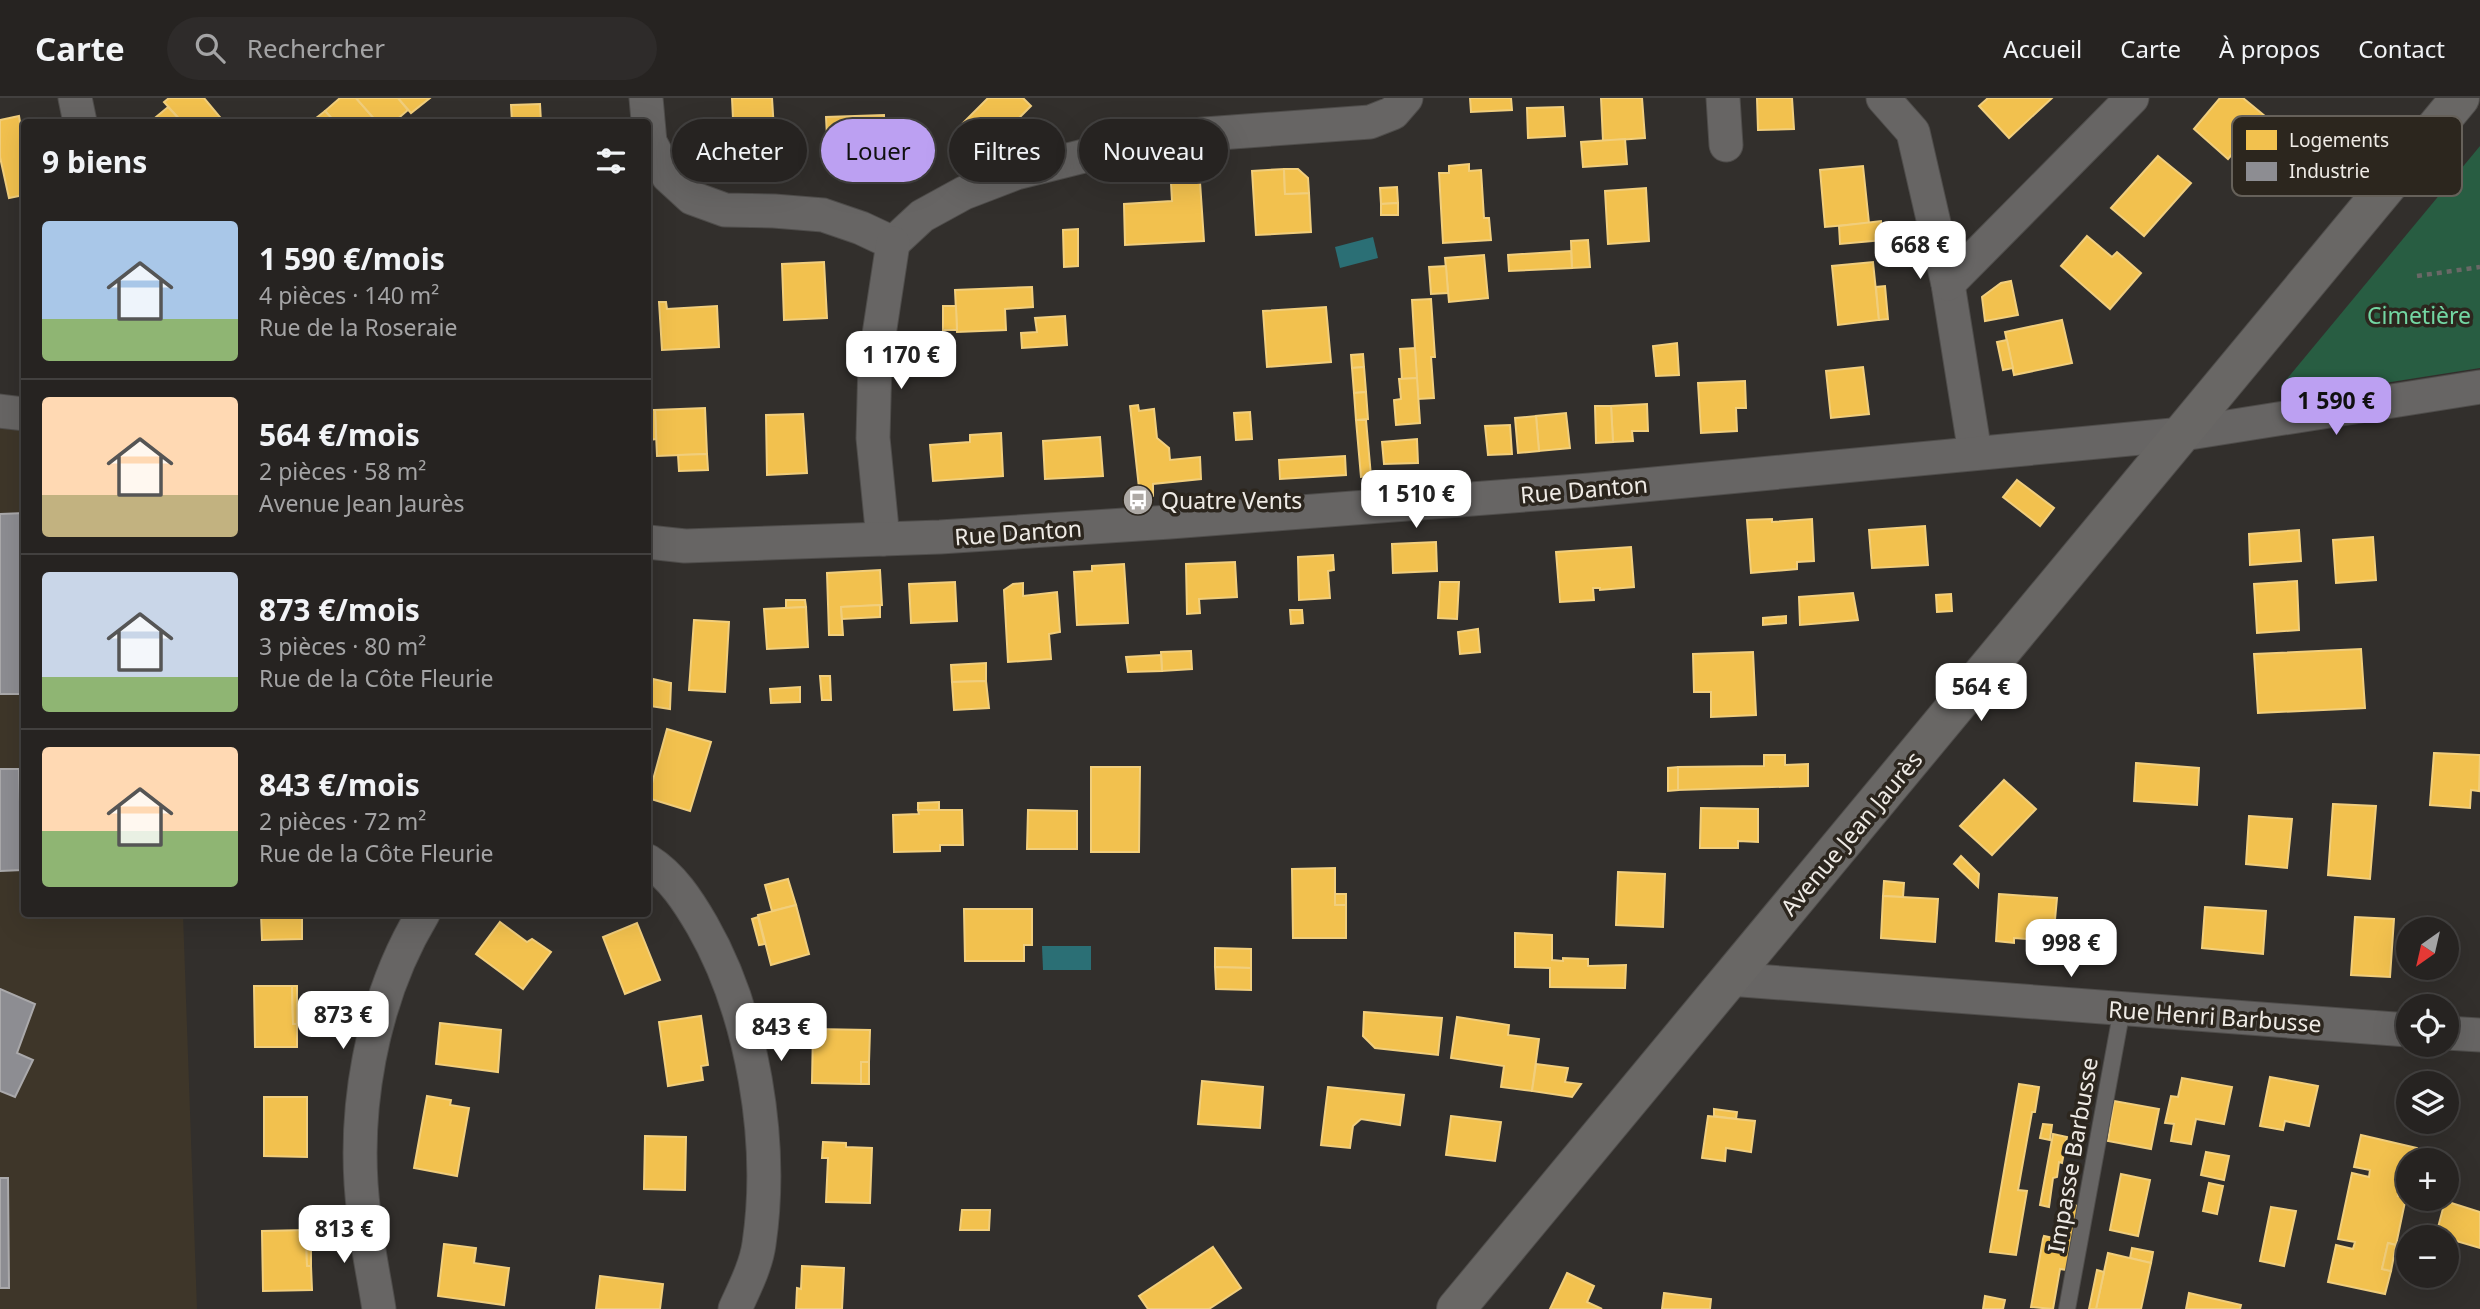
<!DOCTYPE html>
<html lang="fr">
<meta charset="utf-8">
<style>
:root{--surface:#262321;--page:#2e2b2a;--text:#f1f3f6;--muted:#a4a4a5;--line:#42403f;--accent:#bca0f2}
body{margin:0;font-family:"Noto Sans",sans-serif;background:var(--page);color:var(--text);height:100vh;display:flex;flex-direction:column;font-size:26px;white-space:nowrap}
*{box-sizing:border-box;margin:0}
p{font-size:23px;color:var(--muted)}
.icon{flex:none;width:38px;height:38px;fill:none;stroke:currentColor;stroke-width:2;stroke-linecap:round;stroke-linejoin:round}
.map{position:relative;flex:1;overflow:hidden}
.drawer{position:absolute;left:21px;top:21px;width:630px;height:798px;display:flex;flex-direction:column;background:var(--surface);border-radius:7px;box-shadow:0 7px 28px #0002,0 0 0 2px var(--line)}
.drawer>*{flex:none}
.hud{position:absolute;left:672px;top:21px;width:665px;height:63px;display:flex;gap:14px}
.needle{width:46px;rotate:214deg}
.controls{position:absolute;left:2396px;top:819px;display:grid;gap:14px}
.controls a{display:grid;place-items:center;width:63px;height:63px;border-radius:50%;background:var(--surface);box-shadow:0 7px 28px #0002,0 0 0 2px var(--line);font-size:35px}
.price{position:absolute;translate:-50% -60px;padding:0 16px;border-radius:14px;background:#fff;color:#222;font-size:23px;line-height:46px;filter:drop-shadow(0 2px 4px #0008)}
.price::after{content:'';position:absolute;left:50%;top:42px;width:21px;height:16px;margin-left:-10px;background:inherit;clip-path:polygon(0 0,100% 0,50% 100%)}
.price.current{background:var(--accent);color:#111}
ul{padding:0;list-style:none}
li{display:flex;align-items:center;gap:21px;height:175px;padding:0 21px}
li+li{border-top:2px solid var(--line)}
li span{display:grid;place-items:center;flex:none;width:196px;height:140px;border-radius:7px;color:#555}
li>.icon{margin-inline-start:auto}
span .icon{width:84px;height:84px;fill:#fffc;stroke-width:1}
li b{font-size:30px}
h2{display:flex;justify-content:space-between;align-items:center;height:84px;padding:0 21px;font-size:30px}
.tag{padding:0 24px;border-radius:32px;background:var(--surface);box-shadow:0 7px 28px #0002,0 0 0 2px var(--line);font-size:24px;line-height:63px}
.tag.current{background:var(--accent);color:#111}
header{display:flex;align-items:center;gap:42px;box-sizing:border-box;height:98px;padding:0 35px;background:var(--surface);border-bottom:2px solid var(--line)}
header strong{font-size:33px}
nav{display:flex;gap:38px;margin-inline-start:auto;font-size:24px}
.search{width:490px;height:63px;background:var(--page);display:flex;align-items:center;gap:18px;box-sizing:border-box;padding:0 24px;border-radius:38px;color:var(--muted);font-size:26px}
.map>svg:first-child{display:block}
</style>
<header>
<strong>Carte</strong>
<div class="search"><svg class="icon" aria-label="search" viewBox="0 0 24 24"><circle cx="10" cy="10" r="6"/><path d="M15 15l6 6"/></svg>Rechercher</div>
<nav><a>Accueil</a><a>Carte</a><a>À propos</a><a>Contact</a></nav>
</header>
<div class="map">
<svg width="2480" height="1211" viewBox="0 0 2480 1211">
<rect width="100%" height="100%" fill="#322f2c"/>
<path fill="#3e3629" d="M0,312L24,324V816H183L197,1211H0Z"/>
<path fill="#285d42" d="M2480,48V270L2289,300L2281,288Z"/>
<g fill="#2b6f75">
<path d="M1373,139L1378,160L1340,170L1335,149Z"/>
<path d="M1042,848H1091V872H1043Z"/>
</g>
<g fill="#f2c14e" stroke="#f1ce7c" stroke-width="2">
<path d="M169,0H204L224,24H182L164,4Z"/>
<path d="M340,0H356L377,24H335L325,13Z"/>
<path d="M356,0H398L408,12L394,24H377Z"/>
<path d="M398,0H430L411,15Z"/>
<path d="M732,0H772L775,48L790,47V61L735,63Z"/>
<path d="M988,0H1023L1031,8L989,50L963,25Z"/>
<path d="M1470,0H1511L1512,12L1471,14Z"/>
<path d="M1601,0H1642L1645,40L1603,43Z"/>
<path d="M1757,0H1792L1794,31L1758,32Z"/>
<path d="M1988,0H2052L2009,40L1979,8Z"/>
<path d="M2220,0H2243L2265,18L2228,61L2194,31Z"/>
<path d="M540,6L541,24H512L511,7Z"/>
<path d="M168,9L182,24H150Z"/>
<path d="M1563,9L1565,38L1528,40L1527,10Z"/>
<path d="M325,13L335,24H311Z"/>
<path d="M884,17L885,55L828,58L826,19Z"/>
<path d="M19,18L24,48V97L9,100L0,59V22Z"/>
<path d="M1625,41L1627,66L1583,69L1581,44Z"/>
<path d="M2158,58L2191,85L2144,138L2111,110Z"/>
<path d="M1469,66V73L1481,72L1484,120H1489L1491,142L1443,145L1439,75H1449V68Z"/>
<path d="M1863,68L1869,125L1825,129L1820,72Z"/>
<path d="M1284,71L1285,96L1309,95L1311,134L1256,137L1252,73Z"/>
<path d="M1284,71H1298L1308,80L1309,95L1285,96Z"/>
<path d="M1200,84L1204,143L1125,147L1124,106L1172,103L1171,85Z"/>
<path d="M1397,89L1398,105L1381,106L1380,90Z"/>
<path d="M1646,90L1649,143L1608,146L1605,93Z"/>
<path d="M1398,105V117H1381V106Z"/>
<path d="M1881,123L1883,142L1840,146L1839,128Z"/>
<path d="M1078,131V168L1064,169L1063,132Z"/>
<path d="M2087,138L2112,159L2117,154L2141,175L2110,211L2061,168Z"/>
<path d="M1588,142L1590,169L1572,170L1571,143Z"/>
<path d="M1571,153L1572,170L1509,173L1508,157Z"/>
<path d="M1484,157L1488,200L1449,204L1445,160Z"/>
<path d="M824,164L827,220L784,222L782,166Z"/>
<path d="M1873,164L1879,222L1838,227L1832,168Z"/>
<path d="M1446,168L1448,195L1431,196L1429,169Z"/>
<path d="M2011,183L2018,217L1985,223L1982,199L2001,185Z"/>
<path d="M1885,188L1888,221L1879,222L1876,189Z"/>
<path d="M1032,189L1033,209L1005,211L1006,232L957,234L955,192Z"/>
<path d="M1431,201L1435,259H1431L1434,300L1418,301L1412,202Z"/>
<path d="M659,204H666L667,211L717,208L719,249L662,252Z"/>
<path d="M943,208H956L957,232H943Z"/>
<path d="M1326,209L1331,264L1267,269L1263,213Z"/>
<path d="M1065,218L1067,247L1022,250L1021,235L1037,234L1035,220Z"/>
<path d="M2062,222L2072,265L2014,277L2005,234Z"/>
<path d="M2007,242L2013,270L2003,272L1997,244Z"/>
<path d="M1677,245L1679,277L1656,278L1653,248Z"/>
<path d="M1415,250L1417,280L1402,281L1400,251Z"/>
<path d="M1363,256L1364,269L1352,270L1351,257Z"/>
<path d="M1364,269L1366,294L1354,295L1352,270Z"/>
<path d="M1863,269L1869,316L1831,320L1826,273Z"/>
<path d="M1417,280L1420,325L1396,327L1394,302L1401,301L1399,281Z"/>
<path d="M1745,283L1746,310H1736L1737,333L1701,335L1698,285Z"/>
<path d="M1366,294L1368,321L1356,322L1354,295Z"/>
<path d="M1647,306L1648,333H1632L1633,343L1613,344L1611,308Z"/>
<path d="M1138,307L1139,313L1154,311L1157,340L1169,350L1170,362L1200,359L1201,381L1153,386V398L1140,399L1130,308Z"/>
<path d="M1595,308H1611L1613,344L1596,345Z"/>
<path d="M705,310L707,356L657,358L655,312Z"/>
<path d="M648,312H655L656,341L648,342Z"/>
<path d="M1250,314L1252,341L1236,342L1234,315Z"/>
<path d="M1566,315L1570,350L1539,353L1536,318Z"/>
<path d="M803,316L807,375L767,377L766,317Z"/>
<path d="M1536,318L1539,353L1518,355L1515,320Z"/>
<path d="M1356,322H1366L1371,378L1361,379Z"/>
<path d="M1510,327L1512,356L1488,357L1485,328Z"/>
<path d="M1001,335L1003,378L933,383L930,347L970,344V337Z"/>
<path d="M1100,339L1103,378L1045,381L1043,343Z"/>
<path d="M1417,341L1418,365L1384,366L1382,344Z"/>
<path d="M707,356L708,372L679,373L678,357Z"/>
<path d="M1345,358L1346,377L1280,381L1279,362Z"/>
<path d="M2017,382L2054,410L2040,428L2003,399Z"/>
<path d="M1772,421V424L1812,421L1814,463L1797,464V471L1751,475L1747,422Z"/>
<path d="M1925,428L1928,467L1872,470L1869,432Z"/>
<path d="M2299,432L2301,463L2250,467L2249,436Z"/>
<path d="M2373,439L2376,482L2336,485L2333,442Z"/>
<path d="M1436,444L1437,473L1393,475L1392,446Z"/>
<path d="M1631,449L1634,489L1600,492V490H1593L1594,502L1560,504L1556,454Z"/>
<path d="M1333,457L1334,472L1328,473L1330,500L1299,502L1298,459Z"/>
<path d="M1235,464L1237,499L1199,501L1200,515L1187,516L1186,466Z"/>
<path d="M1124,466L1128,525L1077,527L1074,474L1092,473V468Z"/>
<path d="M880,472L882,507L841,509L843,537H829L827,475Z"/>
<path d="M2297,483L2299,532L2257,535L2254,486Z"/>
<path d="M955,484L957,523L911,525L909,486Z"/>
<path d="M1440,484H1459L1457,521L1438,520Z"/>
<path d="M1023,485V498L1057,494L1060,534L1049,536L1051,561L1008,564L1004,492L1013,486Z"/>
<path d="M1853,495L1858,522L1800,527L1799,499Z"/>
<path d="M1951,496L1952,513L1937,514L1936,497Z"/>
<path d="M786,502H805L806,509L786,510Z"/>
<path d="M880,507V519L842,521L841,509Z"/>
<path d="M806,509L808,549L767,551L764,511Z"/>
<path d="M1290,512H1302L1303,525L1291,526Z"/>
<path d="M1786,518V525L1763,527V520Z"/>
<path d="M694,522L729,524L725,594L689,592Z"/>
<path d="M1478,531L1480,554L1460,556L1458,534Z"/>
<path d="M2361,551L2365,610L2258,615L2254,556Z"/>
<path d="M1191,553L1192,571L1162,573L1161,554Z"/>
<path d="M1753,554L1756,617L1711,619V594H1694L1693,556Z"/>
<path d="M1161,557L1162,573L1128,574L1126,559Z"/>
<path d="M986,565V583L952,584L951,567Z"/>
<path d="M820,578H830L831,602H822Z"/>
<path d="M653,581L671,585L670,611L650,608Z"/>
<path d="M986,583L989,610L954,612L952,584Z"/>
<path d="M800,589V604L771,605L770,591Z"/>
<path d="M667,631L711,644L690,713L648,700Z"/>
<path d="M2434,655L2480,657L2479,693L2471,692L2470,710L2430,707Z"/>
<path d="M1764,657H1785V667L1808,666V688L1678,692V669L1764,668Z"/>
<path d="M2136,665L2199,670L2197,707L2134,703Z"/>
<path d="M1091,669H1140L1139,754H1091Z"/>
<path d="M1678,669V692L1668,693V670Z"/>
<path d="M2004,682L2036,711L1992,757L1960,728Z"/>
<path d="M939,704V712H918V705Z"/>
<path d="M2333,706L2376,708L2370,781L2328,777Z"/>
<path d="M1701,710L1758,711V744L1738,743V750H1700Z"/>
<path d="M918,712H962L963,747H940V753L894,754L893,717L919,716Z"/>
<path d="M1028,712L1077,713V751H1027Z"/>
<path d="M2249,718L2292,721L2287,770L2246,766Z"/>
<path d="M1961,758L1979,776L1978,789L1954,766Z"/>
<path d="M1335,770V807H1346V840H1293L1292,771Z"/>
<path d="M1618,774L1665,776L1663,829L1616,827Z"/>
<path d="M788,781L796,807L772,813L765,787Z"/>
<path d="M1884,783L1904,785L1903,799L1883,798Z"/>
<rect x="1335" y="796" width="11" height="11"/>
<path d="M1999,796L2057,800L2053,843L2014,840V845L1996,843Z"/>
<path d="M1883,798L1938,801L1935,844L1881,840Z"/>
<path d="M796,807L809,856L771,867L758,817Z"/>
<path d="M2205,809L2266,813L2263,856L2202,850Z"/>
<path d="M964,811H1032V847H1024V863H965Z"/>
<path d="M261,816H302V841L262,842Z"/>
<path d="M758,819L765,846L759,847L752,821Z"/>
<path d="M2355,819L2394,821L2390,879L2351,877Z"/>
<path d="M500,824L527,844L532,841L551,854L523,891L476,856Z"/>
<path d="M637,825L660,882L625,896L603,839Z"/>
<path d="M1515,835L1552,837V862L1563,863V860L1588,861V868L1626,867L1625,890L1550,889V870L1515,869Z"/>
<path d="M1215,850L1251,851V870L1215,869Z"/>
<path d="M1215,869L1251,870V892L1216,891Z"/>
<path d="M254,888H292L293,926H297V949H255Z"/>
<path d="M292,888H297V926H293Z"/>
<path d="M1364,914L1442,920L1438,957L1375,950L1363,938Z"/>
<path d="M701,918L708,967L701,968L703,982L668,988L659,924Z"/>
<path d="M1457,919L1509,927L1508,937L1539,941L1532,993L1501,989L1504,968L1451,960Z"/>
<path d="M440,925L501,932L498,974L436,966Z"/>
<path d="M813,931L870,932L869,964H861V986L812,985Z"/>
<rect x="861" y="964" width="8" height="22"/>
<path d="M1536,966L1568,970L1565,984L1581,986L1572,999L1532,993Z"/>
<path d="M2270,979L2318,988L2309,1028L2285,1023L2283,1032L2260,1028Z"/>
<path d="M2182,980L2232,989L2224,1026L2196,1021L2191,1046L2171,1043L2174,1026L2165,1025L2171,998L2178,999Z"/>
<path d="M1202,983L1263,989L1260,1030L1198,1026Z"/>
<path d="M2019,986L2039,989L2035,1014H2032L2018,1092L2027,1093L2016,1157L1990,1154Z"/>
<path d="M1328,989L1404,997L1400,1027L1361,1021L1353,1028L1350,1050L1321,1047Z"/>
<path d="M427,998L451,1002L450,1007L469,1010L457,1078L414,1070Z"/>
<path d="M264,999H307V1059L264,1058Z"/>
<path d="M2114,1003L2159,1011L2151,1051L2108,1043Z"/>
<path d="M1714,1011L1737,1014L1736,1021L1714,1018Z"/>
<path d="M1451,1018L1501,1024L1495,1063L1446,1057Z"/>
<path d="M1708,1018L1755,1023L1751,1054L1726,1050L1725,1063L1702,1060Z"/>
<path d="M2043,1026L2052,1027L2050,1042L2040,1040Z"/>
<path d="M2053,1036L2067,1039L2062,1065L2059,1064L2057,1079L2053,1080L2049,1109L2040,1107Z"/>
<path d="M2361,1037L2417,1050L2415,1062H2408V1074L2404,1073L2398,1098L2406,1099L2396,1147L2388,1145L2382,1171L2391,1173L2385,1196L2328,1184L2336,1147L2353,1151L2355,1144L2338,1141L2352,1075L2369,1079L2370,1072L2354,1069Z"/>
<path d="M645,1038L686,1039L685,1092L644,1091Z"/>
<path d="M823,1044L846,1045V1049L872,1050L870,1105L826,1104L828,1060H822Z"/>
<path d="M2206,1054L2229,1058L2224,1082L2201,1077Z"/>
<path d="M2404,1073L2408,1074L2406,1099L2398,1098Z"/>
<path d="M2121,1076L2150,1082L2138,1138L2110,1132Z"/>
<path d="M2209,1085L2223,1088L2217,1116L2203,1113Z"/>
<path d="M2445,1103L2480,1114V1150L2436,1137Z"/>
<path d="M2064,1106L2079,1108L2067,1172L2060,1171L2053,1211L2031,1209L2043,1141L2044,1138L2058,1141Z"/>
<path d="M2271,1109L2296,1113L2284,1168L2260,1163Z"/>
<path d="M962,1112H990L989,1132H960Z"/>
<path d="M306,1132L307,1168H311L312,1192L263,1193L262,1133Z"/>
<path d="M306,1132H311V1168H307Z"/>
<path d="M2388,1145L2396,1147L2391,1173L2382,1171Z"/>
<path d="M444,1146L476,1150L474,1165L509,1170L504,1207L438,1198Z"/>
<path d="M1213,1149L1241,1190L1209,1211H1148L1139,1198Z"/>
<path d="M2132,1150L2153,1154L2151,1165L2130,1160Z"/>
<path d="M2108,1155L2151,1165L2141,1211H2096Z"/>
<path d="M802,1168L844,1170L842,1211H796L797,1190L801,1191Z"/>
<path d="M2097,1172L2104,1174L2096,1211H2089Z"/>
<path d="M1567,1175L1594,1188L1587,1204L1602,1211H1550Z"/>
<path d="M600,1178L663,1186L660,1211H596Z"/>
<path d="M1664,1195L1711,1201L1710,1211H1662Z"/>
<path d="M2189,1195L2241,1207L2240,1211H2186Z"/>
<path d="M1985,1198L2005,1202L2003,1211H1983Z"/>
</g>
<g fill="#8d8d92" stroke="#aaa9ab" stroke-width="2">
<path d="M24,415V596H0V416Z"/>
<path d="M0,671H19L22,772L0,773Z"/>
<path d="M0,891L35,906L17,955L33,962L15,999L0,993Z"/>
<path d="M0,1080H8L9,1190H0Z"/>
</g>
<g fill="none" stroke-linecap="round" stroke-linejoin="round">
<g stroke="#4f4d4b" stroke-width="18">
<path id="service" d="M2067,1211L2122,911"/>
</g>
<g stroke="#4f4d4b" stroke-width="35">
<g id="minor">
<path d="M75,0L80,24"/>
<path d="M646,0L650,44L668,78L692,100L725,112L774,113L823,117L861,130L893,145L922,118L964,95L1016,75L1116,50L1191,37L1370,24L1393,15L1406,0"/>
<path d="M1723,0L1726,47"/>
<path d="M1883,0L1913,34L1948,186L1975,355"/>
<path d="M1948,186L2132,0"/>
<path d="M0,313L24,316"/>
<path d="M883,441L873,340L875,263L893,145"/>
<path d="M648,444L685,448L940,439L1170,424L1590,392L2183,336L2480,289"/>
<path d="M648,763C672,778 688,803 702,827C753,916 774,1044 759,1146C756,1168 744,1191 735,1211"/>
<path d="M1729,881L2408,932"/>
<path d="M2446,935L2480,937"/>
<path d="M379,1211C374,1179 367,1148 364,1116C351,1016 371,902 423,816"/>
</g>
</g>
<g stroke="#4f4d4b" stroke-width="40">
<path id="secondary" d="M1456,1211L2460,0"/>
</g>
<path stroke="#696866" stroke-width="4.5" stroke-dasharray="5 5" stroke-linecap="butt" d="M2417,178L2480,169"/>
<use href="#service" stroke="#676564" stroke-width="16"/>
<use href="#minor" stroke="#676564" stroke-width="33"/>
<use href="#secondary" stroke="#696765" stroke-width="38"/>
</g>
<defs>
<g id="bus-disc" transform="scale(1.575)"><circle r="9.5" fill="#ada9a5" stroke="#2c261e"/><path d="M-5-6H5V4H4V6H2V4H-2V6H-4V4H-5ZM-3.5-4V0h7V-4ZM-3.5 1.2v1.5H-2V1.2ZM2 1.2v1.5H3.5V1.2Z" fill="#fff"/></g>
</defs>
<g fill-rule="evenodd">
<use href="#bus-disc" x="1138" y="402"/>
</g>
<g text-anchor="middle" dominant-baseline="central" stroke-width="7" stroke-linejoin="round" paint-order="stroke">
<g font-size="23" fill="#73d7a3" stroke="#2c261e">
<text x="2419" y="217">Cimetière</text>
</g>
<g font-size="23" fill="#efebe6" stroke="#2c261e">
<text transform="translate(1584 391) rotate(-5)">Rue Danton</text>
<text transform="translate(1018 434) rotate(-4)">Rue Danton</text>
<text transform="translate(1851 735) rotate(-50)">Avenue Jean Jaurès</text>
<text transform="translate(2215 918) rotate(4)">Rue Henri Barbusse</text>
<text transform="translate(2072 1057) rotate(-80)">Impasse Barbusse</text>
</g>
<g font-size="23" fill="#efebe6" stroke="#2c261e" text-anchor="start">
<text x="1161" y="402">Quatre Vents</text>
</g>
</g>
<rect x="2232" y="18" width="230" height="80" rx="10" fill="#2c261e" stroke="#66615a" stroke-width="2"/>
<rect x="2246" y="32" width="31" height="20" fill="#f2c14e"/>
<rect x="2246" y="64" width="31" height="19" fill="#8d8d92"/>
<g font-size="19" fill="#efebe6">
<text x="2289" y="49">Logements</text>
<text x="2289" y="80">Industrie</text>
</g>
</svg>
<div class="controls">
<a><svg class="needle" viewBox="-14 -14 28 28"><path d="M0-13l5 13h-10z" fill="#e53935"/><path d="M0 13l5-13h-10z" fill="#a4a4a5"/></svg></a>
<a><svg class="icon" aria-label="locate" viewBox="0 0 24 24"><circle cx="12" cy="12" r="6"/><path d="M12 2v4M12 18v4M2 12h4M18 12h4"/></svg></a>
<a><svg class="icon" aria-label="layers" viewBox="0 0 24 24"><path d="M12 4l9 5-9 5-9-5zM3 14l9 5 9-5"/></svg></a>
<a>+</a>
<a>−</a>
</div>
<b class="price" style="left:1920px;top:183px">668 €</b>
<b class="price" style="left:901px;top:293px">1 170 €</b>
<b class="price current" style="left:2336px;top:339px">1 590 €</b>
<b class="price" style="left:1416px;top:432px">1 510 €</b>
<b class="price" style="left:1981px;top:625px">564 €</b>
<b class="price" style="left:2071px;top:881px">998 €</b>
<b class="price" style="left:343px;top:953px">873 €</b>
<b class="price" style="left:781px;top:965px">843 €</b>
<b class="price" style="left:344px;top:1167px">813 €</b>
<div class="hud">
<a class="tag">Acheter</a>
<a class="tag current">Louer</a>
<a class="tag">Filtres</a>
<a class="tag">Nouveau</a>
</div>
<section class="drawer">
<h2>9 biens<svg class="icon" aria-label="filters" viewBox="0 0 24 24"><path d="M4 7h16M4 17h16"/><circle cx="9" cy="7" r="2"/><circle cx="15" cy="17" r="2"/></svg></h2>
<ul>
<li><span style="background:linear-gradient(#a9c7e8 70%,#8fb573 0)"><svg class="icon" aria-label="home" viewBox="0 0 24 24"><path d="M3 11l9-7 9 7M6 9v11h12V9"/></svg></span><div><b>1 590 €/mois</b><p>4 pièces · 140 m²</p><p>Rue de la Roseraie</p></div></li>
<li><span style="background:linear-gradient(#ffd9b3 70%,#c2b280 0)"><svg class="icon" aria-label="home" viewBox="0 0 24 24"><path d="M3 11l9-7 9 7M6 9v11h12V9"/></svg></span><div><b>564 €/mois</b><p>2 pièces · 58 m²</p><p>Avenue Jean Jaurès</p></div></li>
<li><span style="background:linear-gradient(#c9d6e8 75%,#8fb573 0)"><svg class="icon" aria-label="home" viewBox="0 0 24 24"><path d="M3 11l9-7 9 7M6 9v11h12V9"/></svg></span><div><b>873 €/mois</b><p>3 pièces · 80 m²</p><p>Rue de la Côte Fleurie</p></div></li>
<li><span style="background:linear-gradient(#ffd9b3 60%,#8fb573 0)"><svg class="icon" aria-label="home" viewBox="0 0 24 24"><path d="M3 11l9-7 9 7M6 9v11h12V9"/></svg></span><div><b>843 €/mois</b><p>2 pièces · 72 m²</p><p>Rue de la Côte Fleurie</p></div></li>
</ul>
</section>
</div>
